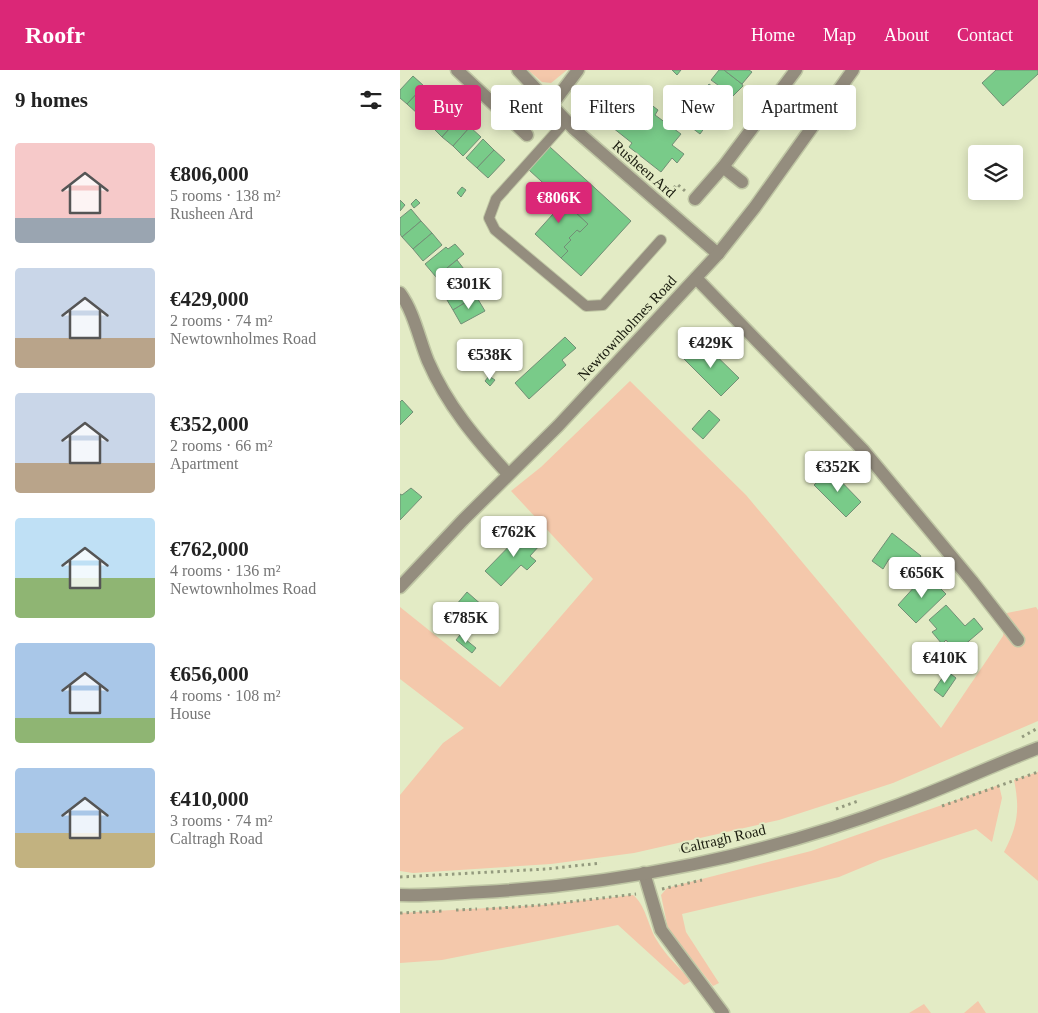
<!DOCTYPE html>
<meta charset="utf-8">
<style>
:root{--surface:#fff;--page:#f2f2f2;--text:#222;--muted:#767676;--accent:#db2777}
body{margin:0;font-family:"Times New Roman",serif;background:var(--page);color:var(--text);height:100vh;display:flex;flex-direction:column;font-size:19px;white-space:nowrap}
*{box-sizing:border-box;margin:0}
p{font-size:16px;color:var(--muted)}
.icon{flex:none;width:28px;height:28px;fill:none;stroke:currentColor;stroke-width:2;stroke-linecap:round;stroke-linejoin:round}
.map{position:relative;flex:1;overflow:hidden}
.side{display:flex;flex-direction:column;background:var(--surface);width:400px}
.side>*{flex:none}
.banner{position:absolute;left:15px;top:15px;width:475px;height:45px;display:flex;gap:10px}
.buttons{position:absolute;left:568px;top:75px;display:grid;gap:10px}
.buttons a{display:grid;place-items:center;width:55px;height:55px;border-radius:5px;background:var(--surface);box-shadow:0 2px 12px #0003;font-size:25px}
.price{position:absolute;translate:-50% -42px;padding:0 11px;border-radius:5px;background:#fff;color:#222;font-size:16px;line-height:32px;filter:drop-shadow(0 1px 2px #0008)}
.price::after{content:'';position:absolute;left:50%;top:30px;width:15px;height:11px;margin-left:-8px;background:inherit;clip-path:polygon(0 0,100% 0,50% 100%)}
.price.active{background:var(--accent);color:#fff}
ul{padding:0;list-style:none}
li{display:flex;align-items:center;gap:15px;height:125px;padding:0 15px}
li span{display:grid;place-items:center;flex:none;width:140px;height:100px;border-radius:5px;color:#555}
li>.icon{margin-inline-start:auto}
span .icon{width:60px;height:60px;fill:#fffc;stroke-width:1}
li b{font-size:21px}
h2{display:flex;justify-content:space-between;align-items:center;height:60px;padding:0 15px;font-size:21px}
.tag{padding:0 18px;border-radius:5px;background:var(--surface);box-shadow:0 2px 12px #0003;font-size:18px;line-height:45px}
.tag.active{background:var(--accent);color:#fff}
header{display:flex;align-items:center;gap:30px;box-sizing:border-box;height:70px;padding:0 25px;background:var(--accent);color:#fff}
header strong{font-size:24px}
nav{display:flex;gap:28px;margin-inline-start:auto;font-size:18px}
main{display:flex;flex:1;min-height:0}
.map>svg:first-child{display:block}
</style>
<header>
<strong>Roofr</strong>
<nav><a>Home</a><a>Map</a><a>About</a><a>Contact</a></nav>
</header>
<main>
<section class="side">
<h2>9 homes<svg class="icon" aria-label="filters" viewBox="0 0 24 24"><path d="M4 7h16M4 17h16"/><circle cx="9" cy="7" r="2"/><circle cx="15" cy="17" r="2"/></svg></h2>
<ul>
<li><span style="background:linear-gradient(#f6c9c9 75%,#9aa5b1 0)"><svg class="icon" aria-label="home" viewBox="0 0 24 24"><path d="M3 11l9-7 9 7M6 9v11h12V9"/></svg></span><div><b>€806,000</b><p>5 rooms · 138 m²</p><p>Rusheen Ard</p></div></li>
<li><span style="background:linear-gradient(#c9d6e8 70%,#b9a48a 0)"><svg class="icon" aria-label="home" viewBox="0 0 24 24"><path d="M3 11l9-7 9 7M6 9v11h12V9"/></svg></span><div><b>€429,000</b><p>2 rooms · 74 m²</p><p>Newtownholmes Road</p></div></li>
<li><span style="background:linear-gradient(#c9d6e8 70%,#b9a48a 0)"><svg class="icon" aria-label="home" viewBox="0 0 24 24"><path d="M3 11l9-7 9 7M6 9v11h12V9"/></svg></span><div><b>€352,000</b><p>2 rooms · 66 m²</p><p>Apartment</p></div></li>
<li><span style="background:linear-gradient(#bfe0f5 60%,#8fb573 0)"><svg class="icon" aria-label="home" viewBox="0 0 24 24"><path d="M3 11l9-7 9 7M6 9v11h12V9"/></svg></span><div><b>€762,000</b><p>4 rooms · 136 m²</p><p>Newtownholmes Road</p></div></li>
<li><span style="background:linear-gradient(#a9c7e8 75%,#8fb573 0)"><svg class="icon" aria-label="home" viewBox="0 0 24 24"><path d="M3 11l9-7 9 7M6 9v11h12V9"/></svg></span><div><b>€656,000</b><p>4 rooms · 108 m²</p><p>House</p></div></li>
<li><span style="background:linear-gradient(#a9c7e8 65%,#c2b280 0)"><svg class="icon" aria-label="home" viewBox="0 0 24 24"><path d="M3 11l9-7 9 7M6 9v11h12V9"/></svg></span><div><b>€410,000</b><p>3 rooms · 74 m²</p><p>Caltragh Road</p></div></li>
</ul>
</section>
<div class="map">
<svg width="638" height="943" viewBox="0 0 638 943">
<rect width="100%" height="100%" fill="#e3ebc5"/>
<g fill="#f4c8ab">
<path d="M128,0H167L151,13L142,12Z"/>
<path d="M230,311L346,425L541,658L603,566L607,543L636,537L638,540V651L493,713L379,750L234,783L151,794L13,803L0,801V725L43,673L64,658L0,609V537L100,617L193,509L111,421L141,397Z"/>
<path d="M638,702V811L604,782C618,756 620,739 614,710Z"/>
<path d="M599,715L602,728L592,772L576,759L480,790L439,807L282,844L286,862L319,913L313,916L268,859L261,825L267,818L411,781Z"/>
<path d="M233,825C245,834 248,855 256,869C265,885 279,897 291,911L284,915L218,855L42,890L0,893V843L142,835Z"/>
<path d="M578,931L586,943H564Z"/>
<path d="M524,934L531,943H509Z"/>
</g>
<g fill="#79cb89" stroke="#728f76">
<path d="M272,0H281L277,5Z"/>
<path d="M319,0H324L342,14L343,16L333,26L311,10Z"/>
<path d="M324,0H349L352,2L342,14Z"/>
<path d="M596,0H638V4L603,36L582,13Z"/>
<path d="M13,6L24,16L7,34L0,28V20Z"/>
<path d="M309,14L331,30L322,43L319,44L298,28Z"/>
<path d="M24,16L35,26L18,44L7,34Z"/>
<path d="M218,20L227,27L232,20L258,40L255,45L281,64L272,75L284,84L277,93L272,88L261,102L229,77L232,73L198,46Z"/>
<path d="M38,28L49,38L32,57L21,47Z"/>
<path d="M298,28L319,44L315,52L308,59L305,57L300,64L283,51Z"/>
<path d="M49,38L59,48L42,67L32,57Z"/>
<path d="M59,48L70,57L53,76L42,67Z"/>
<path d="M70,57L81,67L63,86L53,76Z"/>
<path d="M83,69L94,80L77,98L66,88Z"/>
<path d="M150,77L231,151L181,206L161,188L168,181L164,177L171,170L169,168L177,160L180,162L188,154L129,100Z"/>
<path d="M94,80L105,90L88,108L77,98Z"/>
<path d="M62,117L66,120L61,127L57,123Z"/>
<path d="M151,120L188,154L180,162L177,160L169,168L171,170L164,177L168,181L161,188L135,164L153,144L140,131Z"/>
<path d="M16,129L20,133L14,138L11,134Z"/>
<path d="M0,130L5,135L0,141Z"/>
<path d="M11,139L21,151L2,167L0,164V148Z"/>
<path d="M21,151L32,163L13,179L2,167Z"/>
<path d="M32,163L42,175L23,191L13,179Z"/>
<path d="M55,174L64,184L36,207L25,194L46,177L48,179Z"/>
<path d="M57,190L67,203L46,220L36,207Z"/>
<path d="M67,212L76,226L53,240L44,225Z"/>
<path d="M76,226L85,241L61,254L53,240Z"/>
<path d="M165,267L176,278L162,290L166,295L129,329L115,313Z"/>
<path d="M301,271L339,308L321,326L284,289Z"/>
<path d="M89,306L95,310L90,316L85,311Z"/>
<path d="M2,330L13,342L0,355V332Z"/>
<path d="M309,340L320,350L303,369L292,359Z"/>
<path d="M430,400L461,432L446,447L414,415Z"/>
<path d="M11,418L22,427L0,450V424L2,425Z"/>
<path d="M125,460L140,475L130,486L136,491L127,500L121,495L101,516L85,501Z"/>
<path d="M492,463L521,486L509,503L489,489L483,499L472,491Z"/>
<path d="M526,504L546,524L516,553L498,535Z"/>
<path d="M67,522L83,536L72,549L80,556L74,562L66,556L60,562L42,546L48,539L51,541Z"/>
<path d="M546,535L565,556L574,548L583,559L556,582L546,570L542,574L532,562L537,559L529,550Z"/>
<path d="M60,565L76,578L72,583L56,570Z"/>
<path d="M547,601L556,608L543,627L534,620Z"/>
</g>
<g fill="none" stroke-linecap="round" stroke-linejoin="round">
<g stroke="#bfc6a4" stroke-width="12">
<path id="service" d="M166,51L96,129L89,148L95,160L186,236L203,235L261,170"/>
</g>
<g stroke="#bfc6a4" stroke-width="15">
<g id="minor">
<path d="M57,0L127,65"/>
<path d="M118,0L174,59L318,184"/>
<path d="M151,36L178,0"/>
<path d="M323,97L342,112"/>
<path d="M295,129L323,97L396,0"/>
<path d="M296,208L464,381L572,511L618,570"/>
<path d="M0,223C14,242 19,269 28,291C47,335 76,369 108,404"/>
<path d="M244,803L261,860L323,943"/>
</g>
</g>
<g stroke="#bfc6a4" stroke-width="15">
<g id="tertiary">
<path d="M0,517L63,450L158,356L318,184L355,137L453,0"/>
<path d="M0,825C28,826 56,823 83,822C223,814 366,785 498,735C545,718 591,696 638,678"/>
</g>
</g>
<g stroke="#949a7e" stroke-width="3" stroke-dasharray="2.5 4" stroke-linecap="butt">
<path d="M270,123L277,114L285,121"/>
<path d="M622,667L638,658"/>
<path d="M542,736L638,702"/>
<path d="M436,739L458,731"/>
<path d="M279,780L309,773"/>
<path d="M0,807L146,799L201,793"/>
<path d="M262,819L302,810"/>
<path d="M86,839L142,835L236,824"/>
<path d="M56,840L77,839"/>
<path d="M0,843L42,841"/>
</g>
<use href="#service" stroke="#948d7e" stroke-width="10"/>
<use href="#minor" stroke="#948d7e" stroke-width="12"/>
<use href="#tertiary" stroke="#948d7e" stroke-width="12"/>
</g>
<g text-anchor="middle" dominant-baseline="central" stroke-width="4" stroke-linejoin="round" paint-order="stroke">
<g font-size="15" fill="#191b0e" stroke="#e3ebc5">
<text transform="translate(244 99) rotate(41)">Rusheen Ard</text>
<text transform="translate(227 258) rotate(-47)">Newtownholmes Road</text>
<text transform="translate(323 769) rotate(-13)">Caltragh Road</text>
</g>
</g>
</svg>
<div class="buttons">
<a><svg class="icon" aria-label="layers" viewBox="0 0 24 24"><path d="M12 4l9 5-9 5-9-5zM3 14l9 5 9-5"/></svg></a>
</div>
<b class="price active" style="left:159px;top:154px">€806K</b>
<b class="price" style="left:69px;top:240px">€301K</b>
<b class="price" style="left:311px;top:299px">€429K</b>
<b class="price" style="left:90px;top:311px">€538K</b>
<b class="price" style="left:438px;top:423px">€352K</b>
<b class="price" style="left:114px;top:488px">€762K</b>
<b class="price" style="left:522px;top:529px">€656K</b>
<b class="price" style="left:66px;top:574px">€785K</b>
<b class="price" style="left:545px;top:614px">€410K</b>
<div class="banner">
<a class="tag active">Buy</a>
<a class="tag">Rent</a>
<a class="tag">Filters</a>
<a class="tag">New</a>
<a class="tag">Apartment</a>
</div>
</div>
</main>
